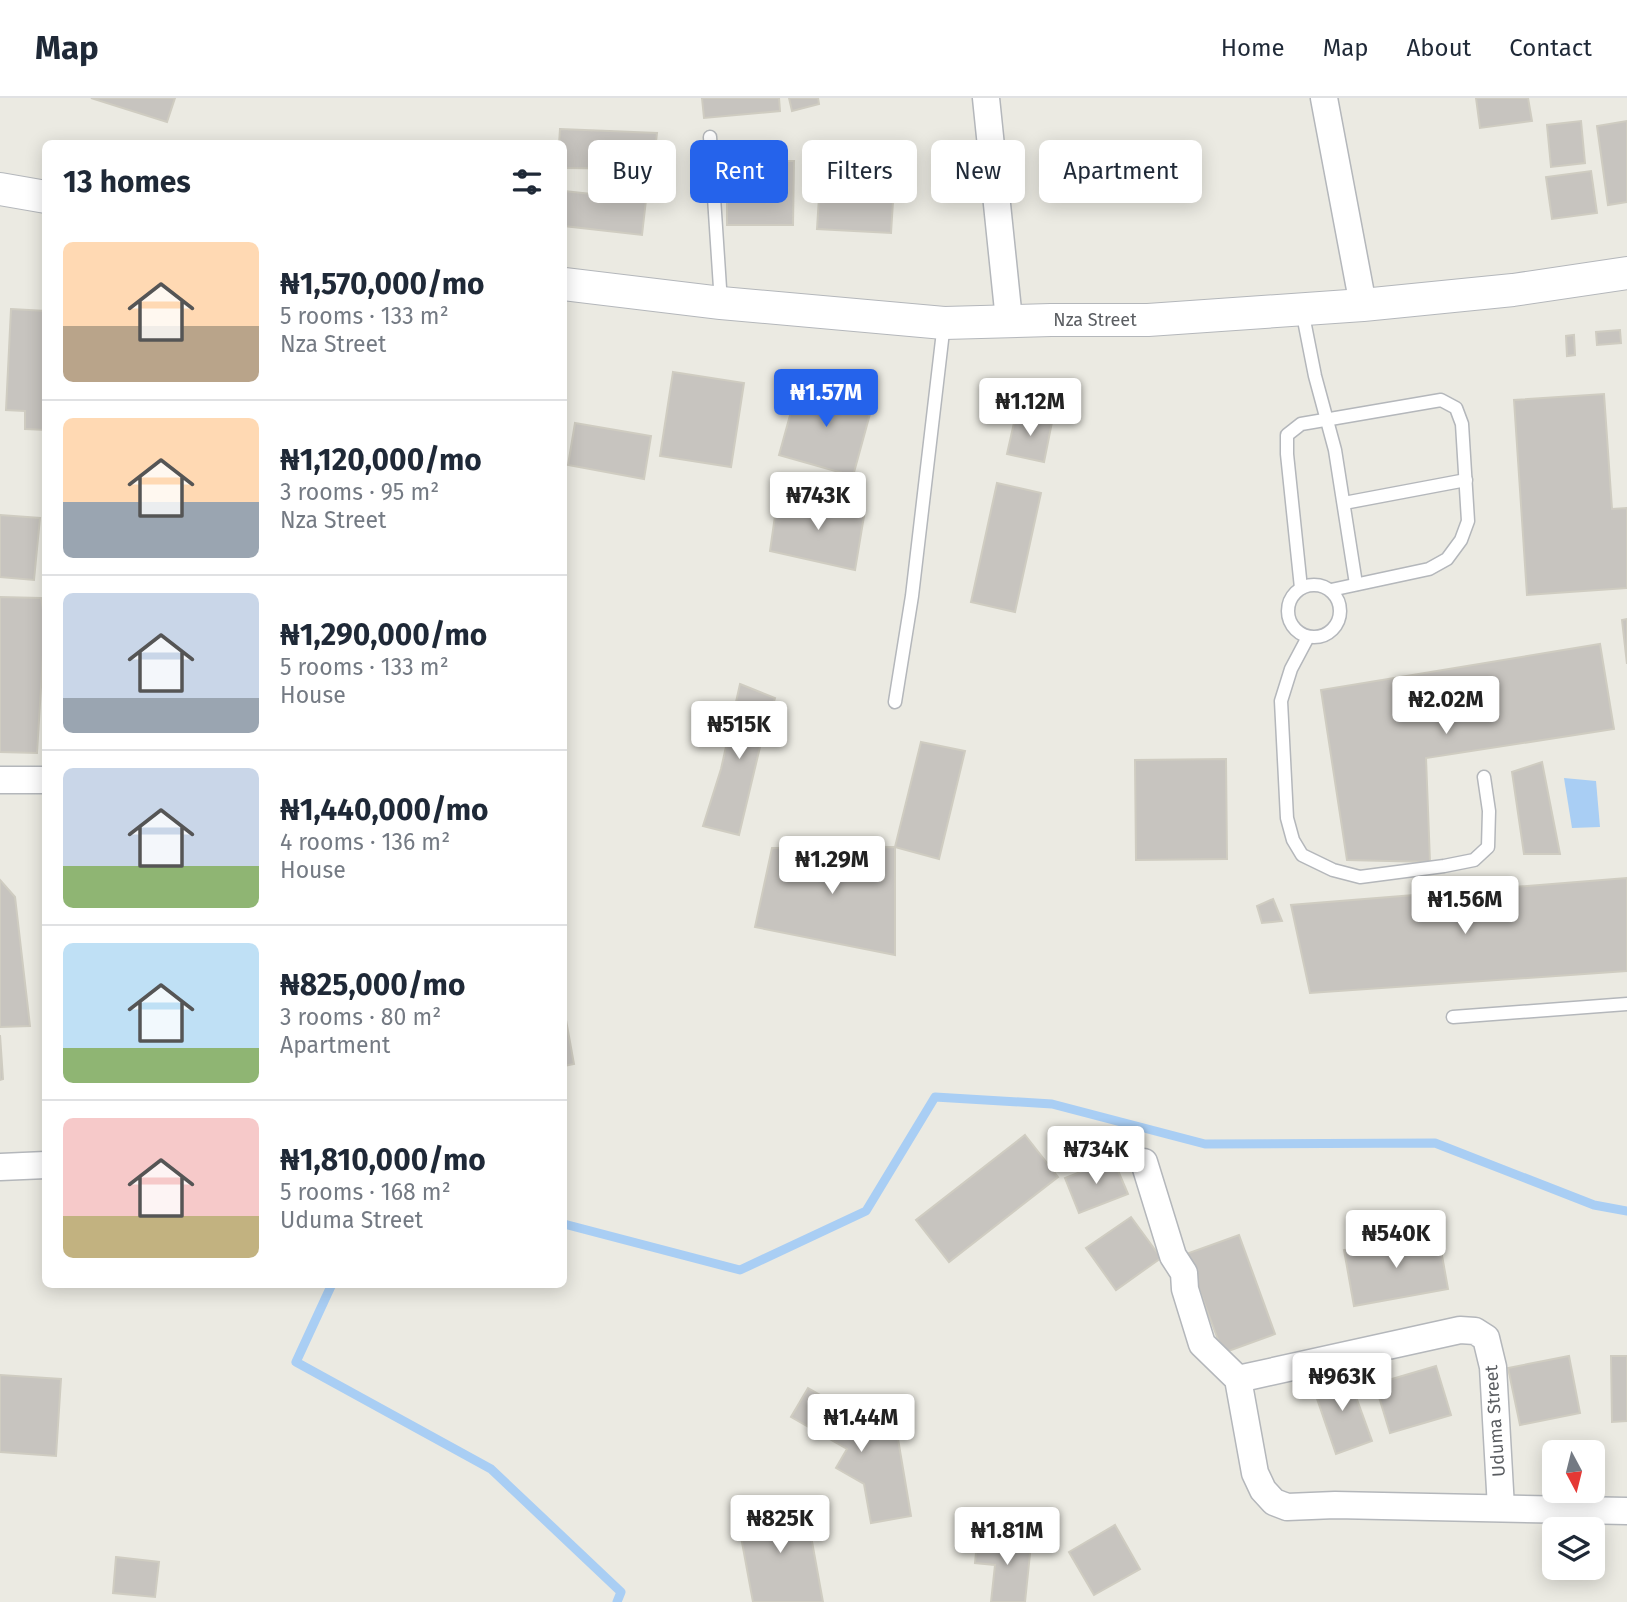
<!DOCTYPE html>
<meta charset="utf-8">
<style>
:root{--surface:#fff;--page:#f2f2f3;--text:#1f2937;--muted:#747a83;--line:#e0e1e3;--accent:#2563eb}
body{margin:0;font-family:"Fira Sans",sans-serif;background:var(--page);color:var(--text);height:100vh;display:flex;flex-direction:column;font-size:26px;white-space:nowrap}
*{box-sizing:border-box;margin:0}
p{font-size:23px;color:var(--muted)}
.icon{flex:none;width:38px;height:38px;fill:none;stroke:currentColor;stroke-width:2;stroke-linecap:round;stroke-linejoin:round}
.map{position:relative;flex:1;overflow:hidden}
.panel{position:absolute;left:42px;top:42px;width:525px;height:1148px;display:flex;flex-direction:column;background:var(--surface);border-radius:10px;box-shadow:0 4px 18px #0003}
.panel>*{flex:none}
.banner{position:absolute;left:588px;top:42px;width:665px;height:63px;display:flex;gap:14px}
.needle{width:46px;rotate:173deg}
.tools{position:absolute;left:1542px;top:1342px;display:grid;gap:14px}
.tools a{display:grid;place-items:center;width:63px;height:63px;border-radius:10px;background:var(--surface);box-shadow:0 4px 18px #0003;font-size:35px}
.price{position:absolute;translate:-50% -60px;padding:0 16px;border-radius:7px;background:#fff;color:#222;font-size:23px;line-height:46px;filter:drop-shadow(0 2px 4px #0008)}
.price::after{content:'';position:absolute;left:50%;top:42px;width:21px;height:16px;margin-left:-10px;background:inherit;clip-path:polygon(0 0,100% 0,50% 100%)}
.price.selected{background:var(--accent);color:#fff}
ul{padding:0;list-style:none}
li{display:flex;align-items:center;gap:21px;height:175px;padding:0 21px}
li+li{border-top:2px solid var(--line)}
li span{display:grid;place-items:center;flex:none;width:196px;height:140px;border-radius:10px;color:#555}
li>.icon{margin-inline-start:auto}
span .icon{width:84px;height:84px;fill:#fffc;stroke-width:1}
li b{font-size:30px}
h2{display:flex;justify-content:space-between;align-items:center;height:84px;padding:0 21px;font-size:30px}
.chip{padding:0 24px;border-radius:10px;background:var(--surface);box-shadow:0 4px 18px #0003;font-size:24px;line-height:63px}
.chip.selected{background:var(--accent);color:#fff}
header{display:flex;align-items:center;gap:42px;box-sizing:border-box;height:98px;padding:0 35px;background:var(--surface);border-bottom:2px solid var(--line)}
header strong{font-size:33px}
nav{display:flex;gap:38px;margin-inline-start:auto;font-size:24px}
.map>svg:first-child{display:block}
</style>
<header>
<strong>Map</strong>
<nav><a>Home</a><a>Map</a><a>About</a><a>Contact</a></nav>
</header>
<div class="map">
<svg width="1627" height="1504" viewBox="0 0 1627 1504">
<rect width="100%" height="100%" fill="#ebeae2"/>
<path fill="#a9cef4" d="M1564,680L1596,683L1600,729L1572,730Z"/>
<g fill="none" stroke-linecap="round" stroke-linejoin="round">
<g stroke="#a9cef4" stroke-width="9">
<path d="M564,1126L740,1172L866,1113L935,999L1052,1006L1205,1046L1435,1045L1594,1107L1627,1113"/>
<path d="M332,1186L296,1264L491,1371L621,1494L617,1504"/>
</g>
</g>
<g fill="#c7c4bf" stroke="#cfccc1" stroke-width="2">
<path d="M91,0H175L167,24Z"/>
<path d="M702,0H779L780,13L704,20Z"/>
<path d="M789,0H818L819,6L792,13Z"/>
<path d="M1476,0H1528L1532,23L1480,30Z"/>
<path d="M1581,23L1585,65L1551,69L1547,27Z"/>
<path d="M1627,23V104L1608,107L1597,28Z"/>
<path d="M560,31L657,35L653,71L564,70V46H559Z"/>
<path d="M727,63H794L793,127H727Z"/>
<path d="M821,67L895,72L891,135L817,131Z"/>
<path d="M1591,73L1597,115L1552,121L1546,79Z"/>
<path d="M564,93L646,102L642,137L564,128Z"/>
<path d="M11,211L46,213V332L25,331V313L6,312Z"/>
<path d="M1620,232L1621,245L1597,247L1596,234Z"/>
<path d="M1574,237L1575,257L1567,258L1566,238Z"/>
<path d="M673,274L744,285L731,369L660,358Z"/>
<path d="M799,285L873,305L853,378L779,357Z"/>
<path d="M1604,296L1612,411L1627,410V490L1527,497L1514,302Z"/>
<path d="M1016,316L1052,324L1044,364L1007,356Z"/>
<path d="M575,325L651,338L644,381L568,367Z"/>
<path d="M997,385L1041,395L1015,514L971,504Z"/>
<path d="M778,397L865,412L855,472L770,453Z"/>
<path d="M0,417L40,420L34,482L0,479Z"/>
<path d="M0,499L41,500L45,524L37,655L0,654Z"/>
<path d="M1627,521V566L1622,522Z"/>
<path d="M1600,546L1614,631L1426,660L1430,764L1347,762L1321,592Z"/>
<path d="M740,586L775,600L760,649L739,737L703,728L721,671Z"/>
<path d="M921,644L965,653L939,761L895,749Z"/>
<path d="M1226,661L1227,761L1136,762L1135,662Z"/>
<path d="M1542,664L1560,756H1524L1512,674Z"/>
<path d="M895,749V857L755,829L772,750Z"/>
<path d="M1627,780V873L1310,895L1291,807Z"/>
<path d="M0,782L15,799L30,928L0,929Z"/>
<path d="M1273,801L1282,823L1262,825L1257,808Z"/>
<path d="M564,911L574,966L564,968Z"/>
<path d="M0,937L3,981L0,982Z"/>
<path d="M1025,1037L1058,1079L949,1164L916,1122Z"/>
<path d="M1113,1061L1128,1096L1079,1115L1065,1080Z"/>
<path d="M1131,1119L1161,1160L1116,1192L1086,1150Z"/>
<path d="M1438,1135L1448,1191L1354,1208L1344,1152Z"/>
<path d="M1239,1137L1275,1236L1223,1255L1186,1156Z"/>
<path d="M1569,1258L1580,1315L1520,1327L1508,1270Z"/>
<path d="M1611,1258H1627V1323L1612,1324Z"/>
<path d="M1436,1268L1451,1317L1390,1335L1375,1286Z"/>
<path d="M1347,1274L1372,1343L1336,1356L1312,1286Z"/>
<path d="M0,1277L61,1281L56,1358L0,1354Z"/>
<path d="M808,1290L898,1341L911,1418L871,1425L864,1386L836,1370L847,1351L791,1319Z"/>
<path d="M805,1405L823,1504H753L737,1417Z"/>
<path d="M1115,1427L1140,1471L1094,1497L1069,1454Z"/>
<path d="M1006,1435L1021,1436L1031,1446L1025,1504H991L995,1467L975,1465L977,1444L1005,1446Z"/>
<path d="M116,1459L159,1464L155,1499L113,1495Z"/>
</g>
<g fill="none" stroke-linecap="round" stroke-linejoin="round">
<g stroke="#b4b7bb" stroke-width="15">
<g id="service">
<path d="M710,39L721,205"/>
<path d="M1302,212L1315,278L1335,352L1356,486"/>
<path d="M1344,405L1466,382"/>
<circle cx="1314" cy="513" r="26"/>
<path d="M1301,490L1287,356V337L1301,326L1441,302L1456,310L1462,326L1468,423L1461,442L1447,461L1429,471L1331,492"/>
<path d="M1308,539L1291,571L1281,603L1287,720L1293,742L1302,757L1333,772L1360,779L1444,768L1474,762L1488,749L1489,713L1484,679"/>
<path d="M895,604L912,498L944,225"/>
<path d="M1453,919L1627,906"/>
</g>
</g>
<g stroke="#b4b7bb" stroke-width="29">
<g id="minor">
<path d="M986,0L1009,222"/>
<path d="M1324,0L1363,207"/>
<path d="M0,682H46"/>
<path d="M1144,1064L1173,1158L1184,1175L1185,1191L1202,1246L1238,1281L1255,1375L1263,1392L1274,1404L1287,1409L1335,1407L1627,1413"/>
<path d="M0,1069L46,1067"/>
<path d="M1238,1281L1460,1232L1475,1233L1486,1240L1493,1269L1501,1410"/>
</g>
</g>
<g stroke="#b4b7bb" stroke-width="34">
<g id="tertiary">
<path d="M0,91L46,99"/>
<path d="M564,186L721,205L944,225L1051,222H1148L1363,207L1513,192L1627,175"/>
</g>
</g>
<use href="#service" stroke="#fff" stroke-width="12"/>
<use href="#minor" stroke="#fff" stroke-width="26"/>
<use href="#tertiary" stroke="#fff" stroke-width="32"/>
</g>
<g text-anchor="middle" dominant-baseline="central" stroke-width="7" stroke-linejoin="round" paint-order="stroke">
<g font-size="18" fill="#5a5d61" stroke="#fff">
<text x="1095" y="222">Nza Street</text>
<text transform="translate(1495 1323) rotate(-94)">Uduma Street</text>
</g>
</g>
</svg>
<div class="tools">
<a><svg class="needle" viewBox="-14 -14 28 28"><path d="M0-13l5 13h-10z" fill="#e53935"/><path d="M0 13l5-13h-10z" fill="#747a83"/></svg></a>
<a><svg class="icon" aria-label="layers" viewBox="0 0 24 24"><path d="M12 4l9 5-9 5-9-5zM3 14l9 5 9-5"/></svg></a>
</div>
<b class="price selected" style="left:826px;top:331px">₦1.57M</b>
<b class="price" style="left:1030px;top:340px">₦1.12M</b>
<b class="price" style="left:818px;top:434px">₦743K</b>
<b class="price" style="left:1446px;top:638px">₦2.02M</b>
<b class="price" style="left:739px;top:663px">₦515K</b>
<b class="price" style="left:832px;top:798px">₦1.29M</b>
<b class="price" style="left:1465px;top:838px">₦1.56M</b>
<b class="price" style="left:1096px;top:1088px">₦734K</b>
<b class="price" style="left:1396px;top:1172px">₦540K</b>
<b class="price" style="left:1342px;top:1315px">₦963K</b>
<b class="price" style="left:861px;top:1356px">₦1.44M</b>
<b class="price" style="left:780px;top:1457px">₦825K</b>
<b class="price" style="left:1007px;top:1469px">₦1.81M</b>
<div class="banner">
<a class="chip">Buy</a>
<a class="chip selected">Rent</a>
<a class="chip">Filters</a>
<a class="chip">New</a>
<a class="chip">Apartment</a>
</div>
<section class="panel">
<h2>13 homes<svg class="icon" aria-label="filters" viewBox="0 0 24 24"><path d="M4 7h16M4 17h16"/><circle cx="9" cy="7" r="2"/><circle cx="15" cy="17" r="2"/></svg></h2>
<ul>
<li><span style="background:linear-gradient(#ffd9b3 60%,#b9a48a 0)"><svg class="icon" aria-label="home" viewBox="0 0 24 24"><path d="M3 11l9-7 9 7M6 9v11h12V9"/></svg></span><div><b>₦1,570,000/mo</b><p>5 rooms · 133 m²</p><p>Nza Street</p></div></li>
<li><span style="background:linear-gradient(#ffd9b3 60%,#9aa5b1 0)"><svg class="icon" aria-label="home" viewBox="0 0 24 24"><path d="M3 11l9-7 9 7M6 9v11h12V9"/></svg></span><div><b>₦1,120,000/mo</b><p>3 rooms · 95 m²</p><p>Nza Street</p></div></li>
<li><span style="background:linear-gradient(#c9d6e8 75%,#9aa5b1 0)"><svg class="icon" aria-label="home" viewBox="0 0 24 24"><path d="M3 11l9-7 9 7M6 9v11h12V9"/></svg></span><div><b>₦1,290,000/mo</b><p>5 rooms · 133 m²</p><p>House</p></div></li>
<li><span style="background:linear-gradient(#c9d6e8 70%,#8fb573 0)"><svg class="icon" aria-label="home" viewBox="0 0 24 24"><path d="M3 11l9-7 9 7M6 9v11h12V9"/></svg></span><div><b>₦1,440,000/mo</b><p>4 rooms · 136 m²</p><p>House</p></div></li>
<li><span style="background:linear-gradient(#bfe0f5 75%,#8fb573 0)"><svg class="icon" aria-label="home" viewBox="0 0 24 24"><path d="M3 11l9-7 9 7M6 9v11h12V9"/></svg></span><div><b>₦825,000/mo</b><p>3 rooms · 80 m²</p><p>Apartment</p></div></li>
<li><span style="background:linear-gradient(#f6c9c9 70%,#c2b280 0)"><svg class="icon" aria-label="home" viewBox="0 0 24 24"><path d="M3 11l9-7 9 7M6 9v11h12V9"/></svg></span><div><b>₦1,810,000/mo</b><p>5 rooms · 168 m²</p><p>Uduma Street</p></div></li>
</ul>
</section>
</div>
